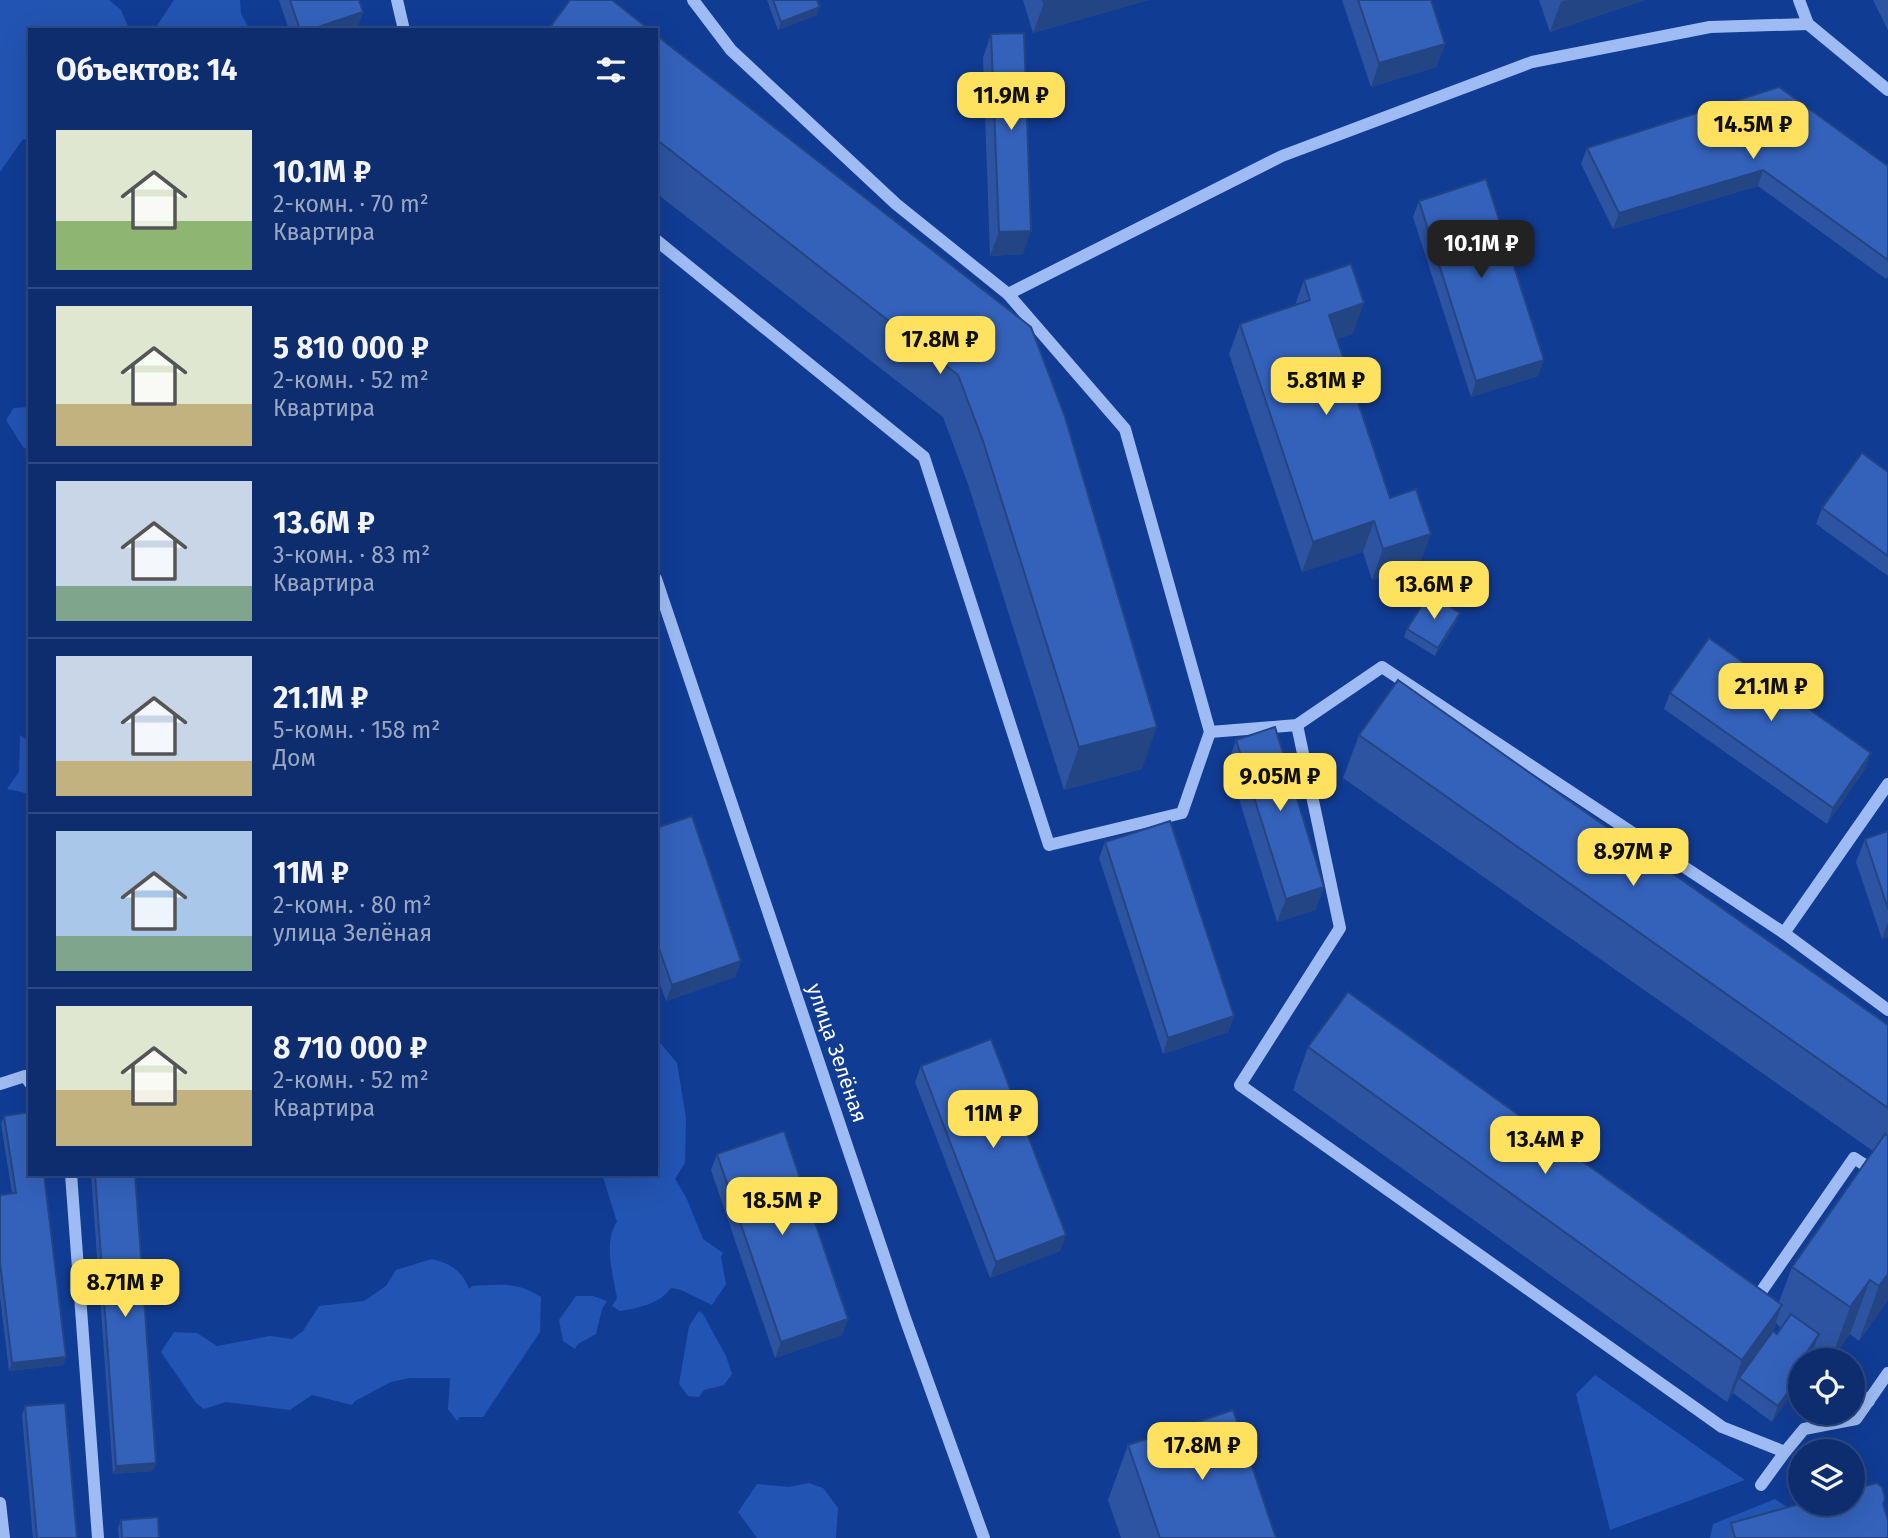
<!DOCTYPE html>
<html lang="ru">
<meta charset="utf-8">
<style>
:root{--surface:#0d2d6f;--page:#163574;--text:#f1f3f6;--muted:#9aa8c3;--line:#2d4982;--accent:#ffe160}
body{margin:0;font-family:"Fira Sans",sans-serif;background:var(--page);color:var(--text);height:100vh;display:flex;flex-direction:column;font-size:26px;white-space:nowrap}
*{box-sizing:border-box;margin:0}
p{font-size:23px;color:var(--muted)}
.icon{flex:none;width:38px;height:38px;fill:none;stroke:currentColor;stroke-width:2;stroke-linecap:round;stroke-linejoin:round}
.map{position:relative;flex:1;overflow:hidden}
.side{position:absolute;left:28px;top:28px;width:630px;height:1148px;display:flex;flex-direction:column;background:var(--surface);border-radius:0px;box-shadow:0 7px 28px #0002,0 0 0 2px var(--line)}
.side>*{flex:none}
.controls{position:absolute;left:1788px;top:1348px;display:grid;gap:14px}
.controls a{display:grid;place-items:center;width:77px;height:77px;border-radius:50%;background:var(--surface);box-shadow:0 7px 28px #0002,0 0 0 2px var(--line);font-size:35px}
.price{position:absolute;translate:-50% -60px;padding:0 16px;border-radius:14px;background:var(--accent);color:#111;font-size:23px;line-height:46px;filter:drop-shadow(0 2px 4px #0008)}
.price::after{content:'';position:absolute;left:50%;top:42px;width:21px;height:16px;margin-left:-10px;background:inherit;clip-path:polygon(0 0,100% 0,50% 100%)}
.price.active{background:#222;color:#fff}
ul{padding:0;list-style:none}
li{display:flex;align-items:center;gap:21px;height:175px;padding:0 28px}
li+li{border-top:2px solid var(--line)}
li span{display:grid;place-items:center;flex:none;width:196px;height:140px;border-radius:0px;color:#555}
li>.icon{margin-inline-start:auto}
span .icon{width:84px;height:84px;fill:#fffc;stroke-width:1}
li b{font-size:30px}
h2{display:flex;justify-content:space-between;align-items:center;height:84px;padding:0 28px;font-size:30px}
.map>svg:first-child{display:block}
</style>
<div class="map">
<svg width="1888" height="1538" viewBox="0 0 1888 1538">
<rect width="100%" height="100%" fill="#113c94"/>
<g fill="#2254b3">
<path d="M0,0H109L121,10L128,26L146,30H30V140L23,139L0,172Z"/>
<path d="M174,0H240L241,14L250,30H154Z"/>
<path d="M30,407V451L23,447L6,420L14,408Z"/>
<path d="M20,735L30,742V794L7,789L19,772Z"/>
<path d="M656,1038L677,1063L686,1118L685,1163L675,1179L686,1197L703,1239L723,1253L721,1257L726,1284L712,1305L681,1290L671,1288C660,1304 638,1308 620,1311L612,1306L617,1298C613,1275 603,1242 617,1222L602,1174H656Z"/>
<path d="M432,1259C452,1264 462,1271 469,1289L472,1286C499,1285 517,1281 541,1297L540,1332L483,1417H460L457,1421L448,1409L450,1378H410L391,1382L355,1401L352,1405L312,1395L290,1410L226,1402L204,1409L196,1403L161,1352L174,1332L197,1333L217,1346L270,1336L292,1339L303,1331L319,1306L364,1301L386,1286L396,1270Z"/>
<path d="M576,1296H593L607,1301L602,1309L596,1334L578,1344L575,1349L563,1341L559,1320Z"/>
<path d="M699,1311L703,1314L726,1356L732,1374L724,1385L704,1390L699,1397L688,1396L679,1384L689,1326Z"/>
<path d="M1595,1375L1745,1480L1610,1530L1576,1394Z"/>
<path d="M809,1483L823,1488L838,1508L836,1538H757L738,1512L757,1484L789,1487Z"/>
<path d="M1775,1499L1801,1517L1730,1538H1710L1713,1524Z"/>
</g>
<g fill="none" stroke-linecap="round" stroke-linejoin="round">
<g stroke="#9ebcf3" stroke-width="12">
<path d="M397,0L404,30"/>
<path d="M693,0L731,50L896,204L1008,294L1282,156L1532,62L1710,27L1808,24"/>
<path d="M1799,0L1808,24L1888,90"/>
<path d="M656,240L924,457L1049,845L1182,813L1210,732L1125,429L1008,294"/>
<path d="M656,579L905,1318L984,1538"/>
<path d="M1297,725L1340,928L1240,1085L1722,1427L1785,1452L1804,1429L1856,1419L1888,1373"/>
<path d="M1210,732L1297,725L1382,667L1784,933L1888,1010"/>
<path d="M1784,933L1888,784"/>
<path d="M0,1084L25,1076L30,1083"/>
<path d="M71,1174L98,1538"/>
<path d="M1754,1302L1854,1158L1888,1180"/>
<path d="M1853,1390L1869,1401"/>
<path d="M1761,1485L1785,1452"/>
<path d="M0,1503L4,1538"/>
</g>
</g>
<g fill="#2d54a1" fill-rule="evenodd">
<path d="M279,0H359L363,12L357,28L353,30H289Z"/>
<path d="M767,0H817V15L778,30Z"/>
<path d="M1023,0H1148L1033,33Z"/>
<path d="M1342,0H1431L1445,44L1436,67L1371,87Z"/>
<path d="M1539,0H1645L1550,32Z"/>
<path d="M1873,0H1888V30Z"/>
<path d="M991,34L1023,254L990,256L983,58Z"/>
<path d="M656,35L1031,327L1142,769L1064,790L968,484L943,417L656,193Z"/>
<path d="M1587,148L1888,166V277L1886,279L1758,186L1613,229L1581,164Z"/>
<path d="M1419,201L1538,376L1471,397L1413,217Z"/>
<path d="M1304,280L1353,334L1337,339L1390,498L1420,564L1372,580L1363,552L1302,572L1229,354L1240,324L1295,305Z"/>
<path d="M1888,472V576L1816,524L1822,508Z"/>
<path d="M1457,621L1435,656L1404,637L1407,629Z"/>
<path d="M1670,693L1865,769L1827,824L1664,709Z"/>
<path d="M1359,735L1888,1025V1300L1859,1341L1850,1334L1831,1360H1827L1813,1350L1808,1357L1772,1422L1733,1393L1727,1402L1293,1090L1308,1047L1779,1302L1792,1267L1873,1151L1343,778ZM1776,1323L1781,1328L1777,1334L1773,1331Z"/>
<path d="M1236,740L1324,887L1315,910L1277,922L1228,763Z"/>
<path d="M656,828L741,961L735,977L666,1001L656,973Z"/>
<path d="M1888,831V937L1882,939L1856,862L1865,839Z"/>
<path d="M1105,842L1234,1016L1228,1032L1163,1054L1099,858Z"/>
<path d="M921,1066L1060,1251L990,1278L915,1082Z"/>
<path d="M4,1116L66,1357L63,1365L9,1371L0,1296V1195L12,1193L1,1124Z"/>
<path d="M717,1154L848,1319L842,1335L775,1358L711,1170Z"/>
<path d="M91,1174H135L153,1471L113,1474Z"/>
<path d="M25,1406L77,1538H33L22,1415Z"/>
<path d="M1128,1445L1276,1538H1121L1108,1500Z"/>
<path d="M1883,1504L1888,1538H1725L1731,1523Z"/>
<path d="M121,1520L159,1538H119L118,1528Z"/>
</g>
<g fill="#244583">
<path d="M1054,0H1148L1033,33L1044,3Z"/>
<path d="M1566,0H1645L1550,32L1561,2Z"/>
<path d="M820,7L817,15L778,30L781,22Z"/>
<path d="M363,12L357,28L353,30H309Z"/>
<path d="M1445,44L1436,67L1371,87L1379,63Z"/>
<path d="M1763,170L1758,186L1613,229L1619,213Z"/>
<path d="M1031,231L1023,254L990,256L999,232Z"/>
<path d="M1364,303L1353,334L1318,346L1329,315Z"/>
<path d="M1544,360L1538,376L1471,397L1476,381Z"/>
<path d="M1374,521L1363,552L1302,572L1313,542Z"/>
<path d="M1431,534L1420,564L1372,580L1383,549Z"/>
<path d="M1460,613L1457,621L1435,656L1438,648Z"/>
<path d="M1157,727L1142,769L1064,790L1079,747Z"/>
<path d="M1871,753L1865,769L1827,824L1833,808Z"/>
<path d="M1324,887L1315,910L1277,922L1286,899Z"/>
<path d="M1888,922V937L1882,939Z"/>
<path d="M741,961L735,977L666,1001L672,985Z"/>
<path d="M1234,1016L1228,1032L1163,1054L1168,1038Z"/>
<path d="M1066,1235L1060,1251L990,1278L996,1262Z"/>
<path d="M1888,1274V1300L1859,1341L1879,1286Z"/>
<path d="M1870,1280L1850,1334L1831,1360L1850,1307Z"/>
<path d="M1782,1305L1767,1347L1739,1378L1733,1393L1727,1402L1742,1360Z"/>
<path d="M848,1319L842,1335L775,1358L781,1342Z"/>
<path d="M1819,1334L1813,1350L1807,1360L1805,1355Z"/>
<path d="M66,1357L63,1365L9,1371L12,1363Z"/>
<path d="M1801,1374V1382L1772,1422L1778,1406Z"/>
<path d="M156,1463L153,1471L113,1474L116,1466Z"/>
</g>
<g fill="#3462bb" stroke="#244583" stroke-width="2">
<path d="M290,0H359L363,12L309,30H300Z"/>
<path d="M570,0H612L650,30H548Z"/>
<path d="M773,0H817L820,7L781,22Z"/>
<path d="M1043,0H1054L1044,3Z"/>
<path d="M1358,0H1431L1445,44L1379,63Z"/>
<path d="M1024,33L1031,231L999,232L991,34Z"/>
<path d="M656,35L1031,327L1065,417L1157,727L1079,747L983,441L958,375L656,139Z"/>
<path d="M1779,87L1888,166V260L1763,170L1619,213L1587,148Z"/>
<path d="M1486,179L1544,360L1476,381L1419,201Z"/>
<path d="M1351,264L1364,303L1329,315L1390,498L1416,489L1431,534L1383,549L1374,521L1313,542L1240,324L1310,300L1304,280Z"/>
<path d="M1862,453L1888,472V556L1822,508Z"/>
<path d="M1429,594L1460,613L1438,648L1407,629Z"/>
<path d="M1709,638L1871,753L1833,808L1670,693Z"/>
<path d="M1398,680L1888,1025V1108L1359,735Z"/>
<path d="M1275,727L1324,887L1286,899L1236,740Z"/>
<path d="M692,816L741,961L672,985L656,940V828Z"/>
<path d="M1170,821L1234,1016L1168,1038L1105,842Z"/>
<path d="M1888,831V909L1865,839Z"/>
<path d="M1348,992L1782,1305L1742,1360L1308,1047Z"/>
<path d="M991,1039L1066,1235L996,1262L921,1066Z"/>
<path d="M30,1112V1174H44L66,1357L12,1363L0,1262V1195L16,1193L4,1116Z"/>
<path d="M784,1131L848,1319L781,1342L717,1154Z"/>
<path d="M1885,1134L1888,1136V1274L1879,1286L1870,1280L1850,1307L1792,1267Z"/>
<path d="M95,1174H135L156,1463L116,1466Z"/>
<path d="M1791,1314L1819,1334L1805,1355L1811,1359L1801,1360V1374L1778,1406L1739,1378L1773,1331L1777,1334Z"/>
<path d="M65,1403L77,1538H37L25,1406Z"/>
<path d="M1233,1410L1276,1538H1160L1128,1445Z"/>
<path d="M1877,1483L1882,1487L1885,1498L1883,1504L1888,1520V1538H1735L1731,1523L1803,1503H1853V1489Z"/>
<path d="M158,1517L159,1538H122L121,1520Z"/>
</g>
<g text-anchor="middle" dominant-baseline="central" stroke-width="5" stroke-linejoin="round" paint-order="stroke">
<g font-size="21" fill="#fff" stroke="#113c94">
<text transform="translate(837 1053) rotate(71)">улица Зелёная</text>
</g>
</g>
</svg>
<div class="controls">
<a><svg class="icon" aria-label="locate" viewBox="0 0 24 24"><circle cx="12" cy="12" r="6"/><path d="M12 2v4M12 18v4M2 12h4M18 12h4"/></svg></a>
<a><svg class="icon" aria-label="layers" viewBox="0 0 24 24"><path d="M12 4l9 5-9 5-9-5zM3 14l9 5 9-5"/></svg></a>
</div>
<b class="price" style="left:1011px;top:132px">11.9M ₽</b>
<b class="price" style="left:1753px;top:161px">14.5M ₽</b>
<b class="price active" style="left:1481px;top:280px">10.1M ₽</b>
<b class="price" style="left:940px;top:376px">17.8M ₽</b>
<b class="price" style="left:1326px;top:417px">5.81M ₽</b>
<b class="price" style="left:1434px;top:621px">13.6M ₽</b>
<b class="price" style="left:1771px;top:723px">21.1M ₽</b>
<b class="price" style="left:1280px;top:813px">9.05M ₽</b>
<b class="price" style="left:1633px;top:888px">8.97M ₽</b>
<b class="price" style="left:993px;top:1150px">11M ₽</b>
<b class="price" style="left:1545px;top:1176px">13.4M ₽</b>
<b class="price" style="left:782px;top:1237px">18.5M ₽</b>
<b class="price" style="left:125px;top:1319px">8.71M ₽</b>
<b class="price" style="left:1202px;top:1482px">17.8M ₽</b>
<section class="side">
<h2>Объектов: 14<svg class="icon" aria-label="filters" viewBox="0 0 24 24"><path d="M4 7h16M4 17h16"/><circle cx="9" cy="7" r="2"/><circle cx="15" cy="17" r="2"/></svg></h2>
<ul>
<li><span style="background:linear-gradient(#dfe7d0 65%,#8fb573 0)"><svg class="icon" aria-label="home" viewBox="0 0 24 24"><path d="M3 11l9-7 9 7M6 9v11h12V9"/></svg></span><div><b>10.1M ₽</b><p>2-комн. · 70 m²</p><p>Квартира</p></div></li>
<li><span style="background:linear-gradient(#dfe7d0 70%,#c2b280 0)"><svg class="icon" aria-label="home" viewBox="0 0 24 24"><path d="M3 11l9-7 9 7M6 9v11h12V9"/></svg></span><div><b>5 810 000 ₽</b><p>2-комн. · 52 m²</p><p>Квартира</p></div></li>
<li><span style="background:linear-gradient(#c9d6e8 75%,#7fa58c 0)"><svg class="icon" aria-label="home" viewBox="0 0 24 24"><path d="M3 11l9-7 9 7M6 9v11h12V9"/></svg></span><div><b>13.6M ₽</b><p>3-комн. · 83 m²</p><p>Квартира</p></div></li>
<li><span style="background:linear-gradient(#c9d6e8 75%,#c2b280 0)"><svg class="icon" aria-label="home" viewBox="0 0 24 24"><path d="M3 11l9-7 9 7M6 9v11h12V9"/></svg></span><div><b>21.1M ₽</b><p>5-комн. · 158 m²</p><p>Дом</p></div></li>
<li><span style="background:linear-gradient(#a9c7e8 75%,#7fa58c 0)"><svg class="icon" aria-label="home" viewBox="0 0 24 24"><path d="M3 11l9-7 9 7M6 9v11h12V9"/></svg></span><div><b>11M ₽</b><p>2-комн. · 80 m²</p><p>улица Зелёная</p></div></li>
<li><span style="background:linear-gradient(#dfe7d0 60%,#c2b280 0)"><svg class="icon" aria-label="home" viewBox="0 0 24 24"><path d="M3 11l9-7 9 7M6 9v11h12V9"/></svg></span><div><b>8 710 000 ₽</b><p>2-комн. · 52 m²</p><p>Квартира</p></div></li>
</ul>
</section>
</div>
